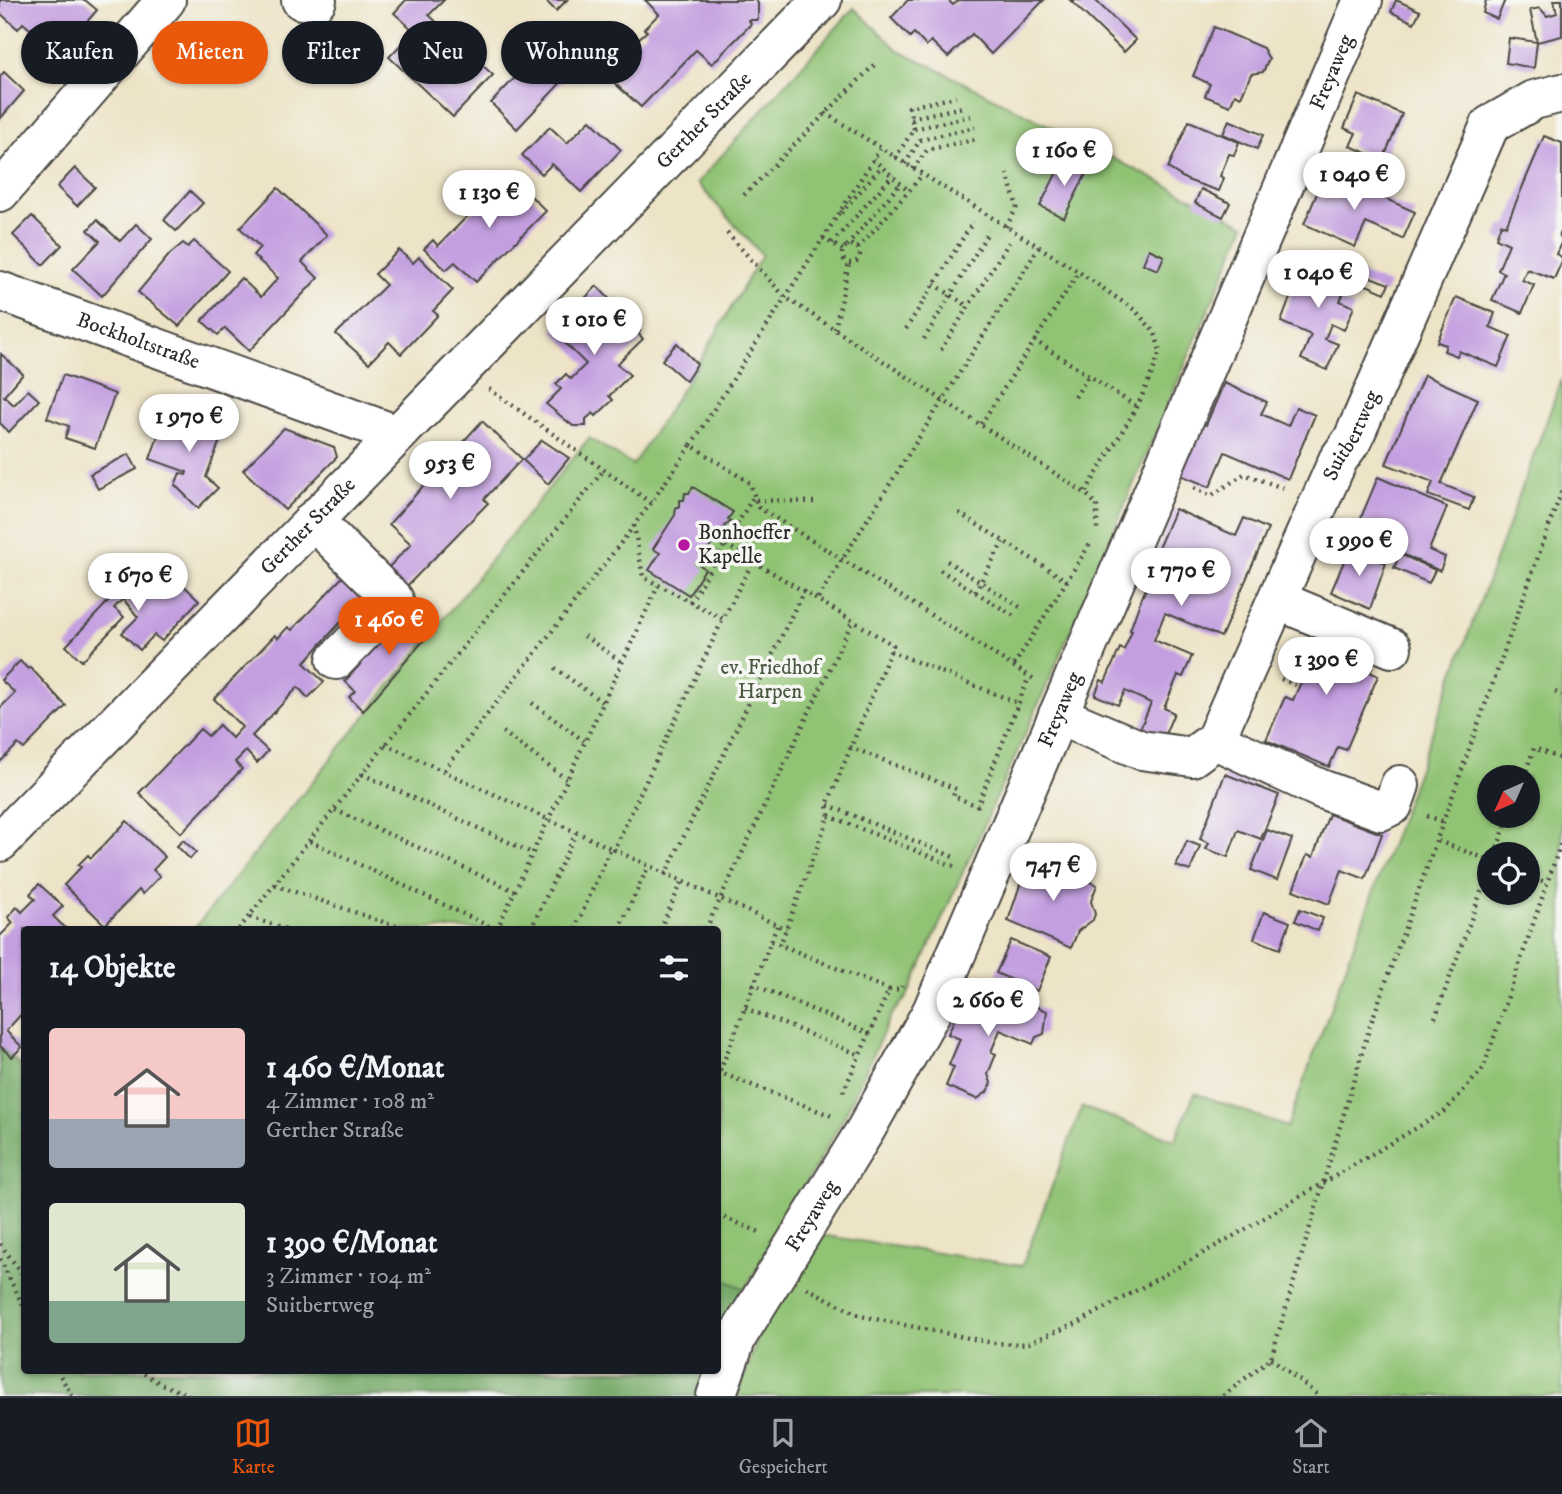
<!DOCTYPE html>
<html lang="de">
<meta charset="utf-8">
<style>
:root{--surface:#171b24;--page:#20242c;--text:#f1f3f6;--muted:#9ea1a6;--line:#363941;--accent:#ea580c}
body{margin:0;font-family:"IM FELL DW Pica",serif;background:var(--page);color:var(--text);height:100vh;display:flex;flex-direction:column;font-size:26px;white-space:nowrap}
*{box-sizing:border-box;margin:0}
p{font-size:23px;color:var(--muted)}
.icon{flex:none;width:38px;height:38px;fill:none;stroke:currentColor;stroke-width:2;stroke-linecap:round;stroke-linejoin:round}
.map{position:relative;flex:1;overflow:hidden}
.side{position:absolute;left:21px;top:926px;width:700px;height:448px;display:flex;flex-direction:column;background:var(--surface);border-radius:7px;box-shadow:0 2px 5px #0004}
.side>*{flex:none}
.guide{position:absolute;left:21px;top:21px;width:700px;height:63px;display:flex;gap:14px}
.needle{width:46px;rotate:225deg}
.buttons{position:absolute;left:1477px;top:765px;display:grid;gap:14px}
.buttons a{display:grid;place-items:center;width:63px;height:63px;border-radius:50%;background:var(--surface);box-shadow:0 2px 5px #0004;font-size:35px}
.price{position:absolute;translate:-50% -60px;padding:0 16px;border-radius:24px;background:#fff;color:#222;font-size:23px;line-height:46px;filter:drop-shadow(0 2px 4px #0008)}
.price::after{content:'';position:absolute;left:50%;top:42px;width:21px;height:16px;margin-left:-10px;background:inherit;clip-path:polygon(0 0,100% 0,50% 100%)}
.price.selected{background:var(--accent);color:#fff}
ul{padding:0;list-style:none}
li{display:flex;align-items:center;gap:21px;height:175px;padding:0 28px}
li span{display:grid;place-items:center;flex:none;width:196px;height:140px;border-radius:7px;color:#555}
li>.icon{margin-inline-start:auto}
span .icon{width:84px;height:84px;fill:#fffc;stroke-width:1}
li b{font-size:30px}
h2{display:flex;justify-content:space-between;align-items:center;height:84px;padding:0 28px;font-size:30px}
.chip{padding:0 24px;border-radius:32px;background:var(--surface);box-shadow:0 2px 5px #0004;font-size:24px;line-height:63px}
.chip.selected{background:var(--accent);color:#fff}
.tab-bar{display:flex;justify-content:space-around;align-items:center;height:98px;border-top:2px solid var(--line);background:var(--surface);font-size:19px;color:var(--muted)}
.tab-bar a{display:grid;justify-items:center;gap:4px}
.tab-bar .selected{color:var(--accent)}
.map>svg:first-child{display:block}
</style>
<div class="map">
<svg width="1562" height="1396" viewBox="0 0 1562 1396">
<rect width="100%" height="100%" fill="#f6f6f2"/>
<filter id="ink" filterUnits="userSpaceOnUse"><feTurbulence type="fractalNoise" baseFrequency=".0143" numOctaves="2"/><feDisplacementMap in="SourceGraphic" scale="14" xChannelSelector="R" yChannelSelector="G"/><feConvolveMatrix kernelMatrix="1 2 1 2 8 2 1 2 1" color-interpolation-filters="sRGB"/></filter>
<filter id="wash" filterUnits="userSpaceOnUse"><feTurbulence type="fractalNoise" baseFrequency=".00686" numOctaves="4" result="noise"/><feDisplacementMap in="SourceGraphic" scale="28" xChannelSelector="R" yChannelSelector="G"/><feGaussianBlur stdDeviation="1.57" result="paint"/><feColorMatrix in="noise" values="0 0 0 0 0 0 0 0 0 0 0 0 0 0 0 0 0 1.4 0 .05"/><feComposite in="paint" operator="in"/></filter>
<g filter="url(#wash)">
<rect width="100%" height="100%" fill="#ede3c6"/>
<g fill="#91c374" stroke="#5e7750" stroke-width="2" fill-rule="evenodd">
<path d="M854,8L897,49L1245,225L1047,685L907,997L891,1015L844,1117L745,1289L718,1278V929H194L589,438L633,465L698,364L762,255L697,183Z"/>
<path d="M1562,379V1396H737L771,1303L814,1234L1022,1266L1082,1107L1175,1140L1195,1093L1287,1127ZM1489,777H1528V816H1489ZM1489,854H1528V892H1489Z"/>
</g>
<g fill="#74a966" stroke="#506a48" stroke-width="2">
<path d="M0,1046L24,1068V1370H711L703,1396H0Z"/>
<path d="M718,1277L745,1289L718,1354Z"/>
</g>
<g id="blocks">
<g fill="#c39fe0">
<path d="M0,0H85L97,10L59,54L23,23L18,29L0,13Z"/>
<path d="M406,0H444L429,15L493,75L453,117L389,57L414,31L394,13Z"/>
<path d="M545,0H567L556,11Z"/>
<path d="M645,0H755L758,3V20H749L751,24L712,64L696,50L641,107L602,72L647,31L644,29L659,14Z"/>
<path d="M908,0H948L953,5L959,0H1044L991,54L972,34L948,57L931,41L926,46L914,33L910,37L891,18Z"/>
<path d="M1070,0H1095L1136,40L1124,52Z"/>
<path d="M1396,0L1420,11L1414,23L1391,12Z"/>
<path d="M1486,0H1505L1497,19L1483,13Z"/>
<path d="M1554,0H1562V36L1537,42L1530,10L1540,8L1547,16L1557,13Z"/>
<path d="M565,25L588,45L566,66L571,72L517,129L491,103Z"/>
<path d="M1214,27L1263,48L1269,59L1263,72L1251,74L1241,97L1235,94L1230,106L1205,96L1210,84L1193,76Z"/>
<path d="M1509,38L1537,42L1534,68L1506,63Z"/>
<path d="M4,72L24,91L0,119V77Z"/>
<path d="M1358,95L1402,114L1383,160L1350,146L1356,133L1344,128Z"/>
<path d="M590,120L621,150L581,192L552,164L542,174L522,155L550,127L567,143Z"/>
<path d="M1229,120L1263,135L1257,149L1223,134Z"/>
<path d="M1189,121L1239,142L1234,155L1229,154L1220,176L1224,178L1219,191L1187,180L1168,168Z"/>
<path d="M1544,136L1562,143V227L1559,233L1562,241L1556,254L1562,257V261L1554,279L1527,269L1522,280L1534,285L1522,313L1492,300L1504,273L1498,270L1509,244L1496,238L1501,224L1506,226Z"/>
<path d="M1064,158L1088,170L1064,218L1040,206Z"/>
<path d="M75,168L95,187L77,206L57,187Z"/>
<path d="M1326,172L1415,212L1403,239L1366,223L1355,247L1304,224Z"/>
<path d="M509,174L546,211L476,282L455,262L446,270L424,249L433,240L438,246Z"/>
<path d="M278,188L327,235L302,262L318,278L249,351L225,328L218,335L202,321L241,278L261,297L278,278L253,255L260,247L240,228Z"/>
<path d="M1201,189L1230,203L1223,217L1195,203Z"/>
<path d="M190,191L203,203L176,231L164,220Z"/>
<path d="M32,216L62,245L43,265L13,235Z"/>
<path d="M97,220L120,241L136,224L152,239L102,296L73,269L100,241L88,230Z"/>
<path d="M194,241L228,271L179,326L138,292L170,254L183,243L188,247Z"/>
<path d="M1149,249L1164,256L1158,270L1143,264Z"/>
<path d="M399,250L413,263L419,257L453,290L433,311L438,315L401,354L389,342L369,363L336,334L386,285L375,274Z"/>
<path d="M1305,259L1350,278L1340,301L1354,307L1344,330L1331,324L1325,339L1338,344L1327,370L1301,359L1311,335L1281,322Z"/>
<path d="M1360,273L1389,284L1385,293L1357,281Z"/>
<path d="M597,286L640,331L638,333L643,339L617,364L630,375L609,396L613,400L596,416L593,413L586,419V426H573L546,404L561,389L556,384L566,374L571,379L586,364L553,331Z"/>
<path d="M1456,297L1495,313L1490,327L1511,336L1498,367L1459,351L1457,356L1444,351L1446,345L1437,342Z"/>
<path d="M677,343L697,364L686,381L662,360Z"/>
<path d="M1,354L23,374L4,396L14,405L28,390L39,400L9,432L0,423Z"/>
<path d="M63,375L115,394L95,448L65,438L69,426L47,418Z"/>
<path d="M1424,375L1478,399L1441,484L1474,497L1469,510L1428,495L1433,482L1386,464Z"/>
<path d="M1224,383L1267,402L1261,414L1288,426L1296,407L1315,415L1288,479L1225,452L1210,487L1178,474L1200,423L1206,425Z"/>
<path d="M167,411L224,430L206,477L218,488L198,508L175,485L180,473L186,475L187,472L150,459Z"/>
<path d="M482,421L522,459L484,499L488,503L402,591L383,573L411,544L389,524Z"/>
<path d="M284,428L334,447L337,457L285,510L243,470Z"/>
<path d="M542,440L569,458L548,484L523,460Z"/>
<path d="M129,454L137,469L98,489L90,474Z"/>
<path d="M1378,477L1447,507L1429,550L1445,557L1440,571L1400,553L1406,540L1360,520Z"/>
<path d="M693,487L733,512L728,519L731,522L724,526L726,530L719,533L721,536L714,540L699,564L705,569L689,595L649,570L660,553L653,549L675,515L676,507H680V500H684L685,493H689Z"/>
<path d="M1175,509L1236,536L1244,518L1268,529L1221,637L1165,613L1154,640L1192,656L1183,677L1178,675L1164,708L1174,713L1163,739L1140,729L1151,703L1125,691L1118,705L1095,695L1101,680L1105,682L1120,648L1124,650L1132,631L1130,630L1140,602L1161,555L1156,553Z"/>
<path d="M1350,547L1386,563L1370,609L1331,592Z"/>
<path d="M1400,554L1435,570L1429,583L1394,568Z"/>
<path d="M144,564L171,590L179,581L199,600L162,641L154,635L140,650L122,633L138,617L123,599L114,608L124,617L82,661L66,646Z"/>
<path d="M352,567L372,587L304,663L324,682L308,698L298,687L252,736L268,751L257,763L246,751L235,762L242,769L181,833L139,793L200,729L208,736L219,725L232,738L242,727L214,699L275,635L278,638L288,627L292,630Z"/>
<path d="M414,605L436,626L363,711L349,697L355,691L345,681Z"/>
<path d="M1315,624L1379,651L1370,672L1378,676L1358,722L1346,750L1338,747L1329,767L1266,740L1285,697L1293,700L1306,671L1297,668Z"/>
<path d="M20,661L28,669L30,667L66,706L24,749L18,744L0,762V708L15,693L1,680Z"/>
<path d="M1225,774L1279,795L1261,839L1238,830L1228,857L1206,849L1209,843L1200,839Z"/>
<path d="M1329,814L1382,834L1365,879L1342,870L1329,904L1293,890L1307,855L1313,857Z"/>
<path d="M127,821L165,857L153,870L160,876L143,894L139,890L105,925L64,885L81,867L78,865L88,855L91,858Z"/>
<path d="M1267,830L1292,839L1277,880L1251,870Z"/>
<path d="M183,840L196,852L190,859L177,846Z"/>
<path d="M1187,841L1200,846L1190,871L1176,866Z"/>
<path d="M1035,858L1097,885L1091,901L1095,914L1093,920L1078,931L1071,948L1008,921L1024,873L1027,875Z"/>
<path d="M39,884L63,906L53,916L66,929H24V1011L6,1031L22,1047L12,1057L0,1046V936L13,923L8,917L17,907L22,912L35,899L30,894Z"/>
<path d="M1300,909L1323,918L1318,931L1295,921Z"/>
<path d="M1264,912L1290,922L1280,949L1254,939Z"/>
<path d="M1011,940L1051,957L1037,991L996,973Z"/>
<path d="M975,990L1012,1005L1015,997L1047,1011L1044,1034L1036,1037L1033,1044L1000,1030L991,1052L996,1054L988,1074L991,1083L987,1092L977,1099L946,1086L954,1067L949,1065L960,1039L948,1034L963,1000L969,1002Z"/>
</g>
</g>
</g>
<g filter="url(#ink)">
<use href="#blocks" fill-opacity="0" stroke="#484742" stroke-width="2"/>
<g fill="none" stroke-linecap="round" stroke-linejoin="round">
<g stroke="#484742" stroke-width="42">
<g id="minor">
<path d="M301,0H317"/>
<path d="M0,192L166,0"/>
<path id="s1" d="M0,291L395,434"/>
<path d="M313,520L394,600L336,660"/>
<path d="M1277,600L1392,648"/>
<path id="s2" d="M1058,715L1141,750L1192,757L1215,740L1338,460L1353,439L1490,125L1534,100L1562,93"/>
<path d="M1215,740L1321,789L1381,811L1393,805L1400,785"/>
<path id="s3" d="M0,842L822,0"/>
<path id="s4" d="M716,1396L737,1337L866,1129L932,1011L1363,0"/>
</g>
</g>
<g stroke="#484742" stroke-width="4.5" stroke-dasharray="2 5" stroke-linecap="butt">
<path d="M825,113L1079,272L1136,311L1155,333L1160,351L1155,366L1137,407L1085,493L1097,505V530"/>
<path d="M911,118L963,107"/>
<path d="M914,129L909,107L956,97"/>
<path d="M895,158L914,129L971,116"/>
<path d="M873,159L909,191L922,175"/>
<path d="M905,164L920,140L975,127"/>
<path d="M913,169L927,150L977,139"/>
<path d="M744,195L874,65"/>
<path d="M841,213L882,166"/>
<path d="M1006,227L1017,207L1007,174"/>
<path d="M727,233L785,297L1085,493"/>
<path d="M823,238L843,250"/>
<path d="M832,243L893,175"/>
<circle cx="851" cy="254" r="9"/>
<path d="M847,246L901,183"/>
<path d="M858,248L909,191"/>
<path d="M934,284L969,307"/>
<path d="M835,329L849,263"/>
<path d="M906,329L973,222"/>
<path d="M924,339L989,231"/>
<path d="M1034,340L1137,407"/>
<path d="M941,350L1009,242"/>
<path d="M489,389L651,503L691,445L750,483L758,507L1037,681"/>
<path d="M1075,397L1089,375"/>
<path d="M981,424L1079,272"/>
<path d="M691,445L880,149"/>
<path d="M1194,488L1211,496L1244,474L1286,489"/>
<path d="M756,500L815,502"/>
<path d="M651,503L634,525L643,577L723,619L753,561L893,645L827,805L829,816L780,945"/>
<path d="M959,513L1067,581"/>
<path d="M726,545L753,560"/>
<path d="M947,561L1020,607"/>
<path d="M940,570L1014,616"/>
<path d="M975,592L1003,542"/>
<path d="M818,598L1039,247"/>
<path d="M690,602L754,496"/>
<path d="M584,636L620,661"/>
<path d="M890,651L1020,704"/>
<path d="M1014,665L1090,544"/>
<path d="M555,668L602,702"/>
<path d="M1281,679L1299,686"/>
<path d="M1555,692L1562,695"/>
<path d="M532,703L584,741"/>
<path d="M503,732L566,779"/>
<path d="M385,744L786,929"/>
<path d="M850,747L956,789L953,796L978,806"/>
<path d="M444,770L634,526"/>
<path d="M362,774L532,853"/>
<path d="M1524,777L1534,748L1562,759"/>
<path d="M828,805L956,858"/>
<path d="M977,807L1029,677"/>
<path d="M335,810L515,891"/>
<path d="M829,816L954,866"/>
<path d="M1427,816L1445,822"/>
<path d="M310,841L495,929"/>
<path d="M1438,841L1489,860"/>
<path d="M613,851L723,619"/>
<path d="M1495,854L1509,816"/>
<path d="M665,875L804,590"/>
<path d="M1528,875L1547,883"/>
<path d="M275,885L404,929"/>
<path d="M250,917L286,929"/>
<path d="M239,929L603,471"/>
<path d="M497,929L658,586"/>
<path d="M531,929L576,833"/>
<path d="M575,929L610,850"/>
<path d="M619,929L648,867"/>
<path d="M660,929L682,882"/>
<path d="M706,929L853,620"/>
<path d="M771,941L889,990"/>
<path d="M752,984L870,1034"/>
<path d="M745,1008L860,1055"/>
<path d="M1435,1018L1489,870"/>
<path d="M720,1071L777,926"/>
<path d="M718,1072L832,1116"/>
<path d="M843,1092L889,990L901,989L902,986"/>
<path d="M718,1215L762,1233"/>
<path d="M0,1244L24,1276"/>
<path d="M0,1259L24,1308"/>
<path d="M807,1288L861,1316L993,1343L1026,1344L1080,1322L1237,1234L1445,1111L1483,1069L1562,840"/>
<path d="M1271,1358L1319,1396"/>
<path d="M57,1370L72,1396"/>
<path d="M138,1370L161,1384L191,1396"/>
<path d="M1223,1396L1271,1358L1370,1026L1562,490"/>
</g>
<use href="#minor" stroke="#fff" stroke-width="38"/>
</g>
</g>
<circle fill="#b5179e" stroke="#f6f6f2" stroke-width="2.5" cx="684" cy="545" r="7"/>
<g text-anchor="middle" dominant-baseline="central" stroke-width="7" stroke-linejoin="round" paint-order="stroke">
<g font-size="21" fill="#2b2b2b" stroke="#f6f6f2">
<text stroke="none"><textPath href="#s4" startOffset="1463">Freyaweg</textPath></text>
<text stroke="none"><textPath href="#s3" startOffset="1008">Gerther Straße</textPath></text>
<text stroke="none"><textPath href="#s1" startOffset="147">Bockholtstraße</textPath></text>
<text stroke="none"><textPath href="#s2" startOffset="504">Suitbertweg</textPath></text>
<text stroke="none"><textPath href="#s3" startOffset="441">Gerther Straße</textPath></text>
<text stroke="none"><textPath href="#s4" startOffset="770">Freyaweg</textPath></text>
<text stroke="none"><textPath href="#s4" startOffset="205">Freyaweg</textPath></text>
</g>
<g font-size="21" fill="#2b2b2b" stroke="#f6f6f2" text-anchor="start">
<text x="698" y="533">Bonhoeffer<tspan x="698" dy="24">Kapelle</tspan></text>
</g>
<g font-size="21" fill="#4a5941" stroke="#f6f6f2">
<text x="770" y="668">ev. Friedhof<tspan x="770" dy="24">Harpen</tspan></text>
</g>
</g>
</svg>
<div class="buttons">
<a><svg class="needle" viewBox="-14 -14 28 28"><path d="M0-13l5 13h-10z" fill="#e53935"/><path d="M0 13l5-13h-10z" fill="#9ea1a6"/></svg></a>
<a><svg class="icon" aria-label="locate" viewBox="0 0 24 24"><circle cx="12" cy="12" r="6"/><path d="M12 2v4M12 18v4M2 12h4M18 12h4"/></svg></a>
</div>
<b class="price" style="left:1064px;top:188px">1 160 €</b>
<b class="price" style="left:1354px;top:212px">1 040 €</b>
<b class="price" style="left:489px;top:230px">1 130 €</b>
<b class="price" style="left:1318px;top:310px">1 040 €</b>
<b class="price" style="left:594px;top:357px">1 010 €</b>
<b class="price" style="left:189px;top:454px">1 970 €</b>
<b class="price" style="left:450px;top:501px">953 €</b>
<b class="price" style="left:1359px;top:578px">1 990 €</b>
<b class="price" style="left:1181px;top:608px">1 770 €</b>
<b class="price" style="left:138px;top:613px">1 670 €</b>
<b class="price selected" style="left:389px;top:657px">1 460 €</b>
<b class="price" style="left:1326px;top:697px">1 390 €</b>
<b class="price" style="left:1053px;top:903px">747 €</b>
<b class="price" style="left:988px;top:1038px">2 660 €</b>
<div class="guide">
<a class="chip">Kaufen</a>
<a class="chip selected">Mieten</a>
<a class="chip">Filter</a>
<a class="chip">Neu</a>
<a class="chip">Wohnung</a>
</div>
<section class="side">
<h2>14 Objekte<svg class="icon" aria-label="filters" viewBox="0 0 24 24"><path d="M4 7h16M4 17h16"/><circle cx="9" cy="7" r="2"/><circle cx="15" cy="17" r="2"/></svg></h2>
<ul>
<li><span style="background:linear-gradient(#f6c9c9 65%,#9aa5b1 0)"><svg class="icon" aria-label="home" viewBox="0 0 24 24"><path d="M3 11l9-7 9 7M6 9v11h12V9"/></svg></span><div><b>1 460 €/Monat</b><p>4 Zimmer · 108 m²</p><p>Gerther Straße</p></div></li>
<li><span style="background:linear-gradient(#dfe7d0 70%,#7fa58c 0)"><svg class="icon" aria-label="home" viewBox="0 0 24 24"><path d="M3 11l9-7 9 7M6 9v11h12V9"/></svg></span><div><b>1 390 €/Monat</b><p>3 Zimmer · 104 m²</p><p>Suitbertweg</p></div></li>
</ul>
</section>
</div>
<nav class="tab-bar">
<a class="selected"><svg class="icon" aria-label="map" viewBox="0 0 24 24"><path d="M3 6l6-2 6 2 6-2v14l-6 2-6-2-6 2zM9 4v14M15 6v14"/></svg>Karte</a>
<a><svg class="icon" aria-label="saved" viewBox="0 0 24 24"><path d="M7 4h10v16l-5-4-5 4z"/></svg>Gespeichert</a>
<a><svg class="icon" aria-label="home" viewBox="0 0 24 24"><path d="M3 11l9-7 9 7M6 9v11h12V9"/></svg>Start</a>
</nav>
